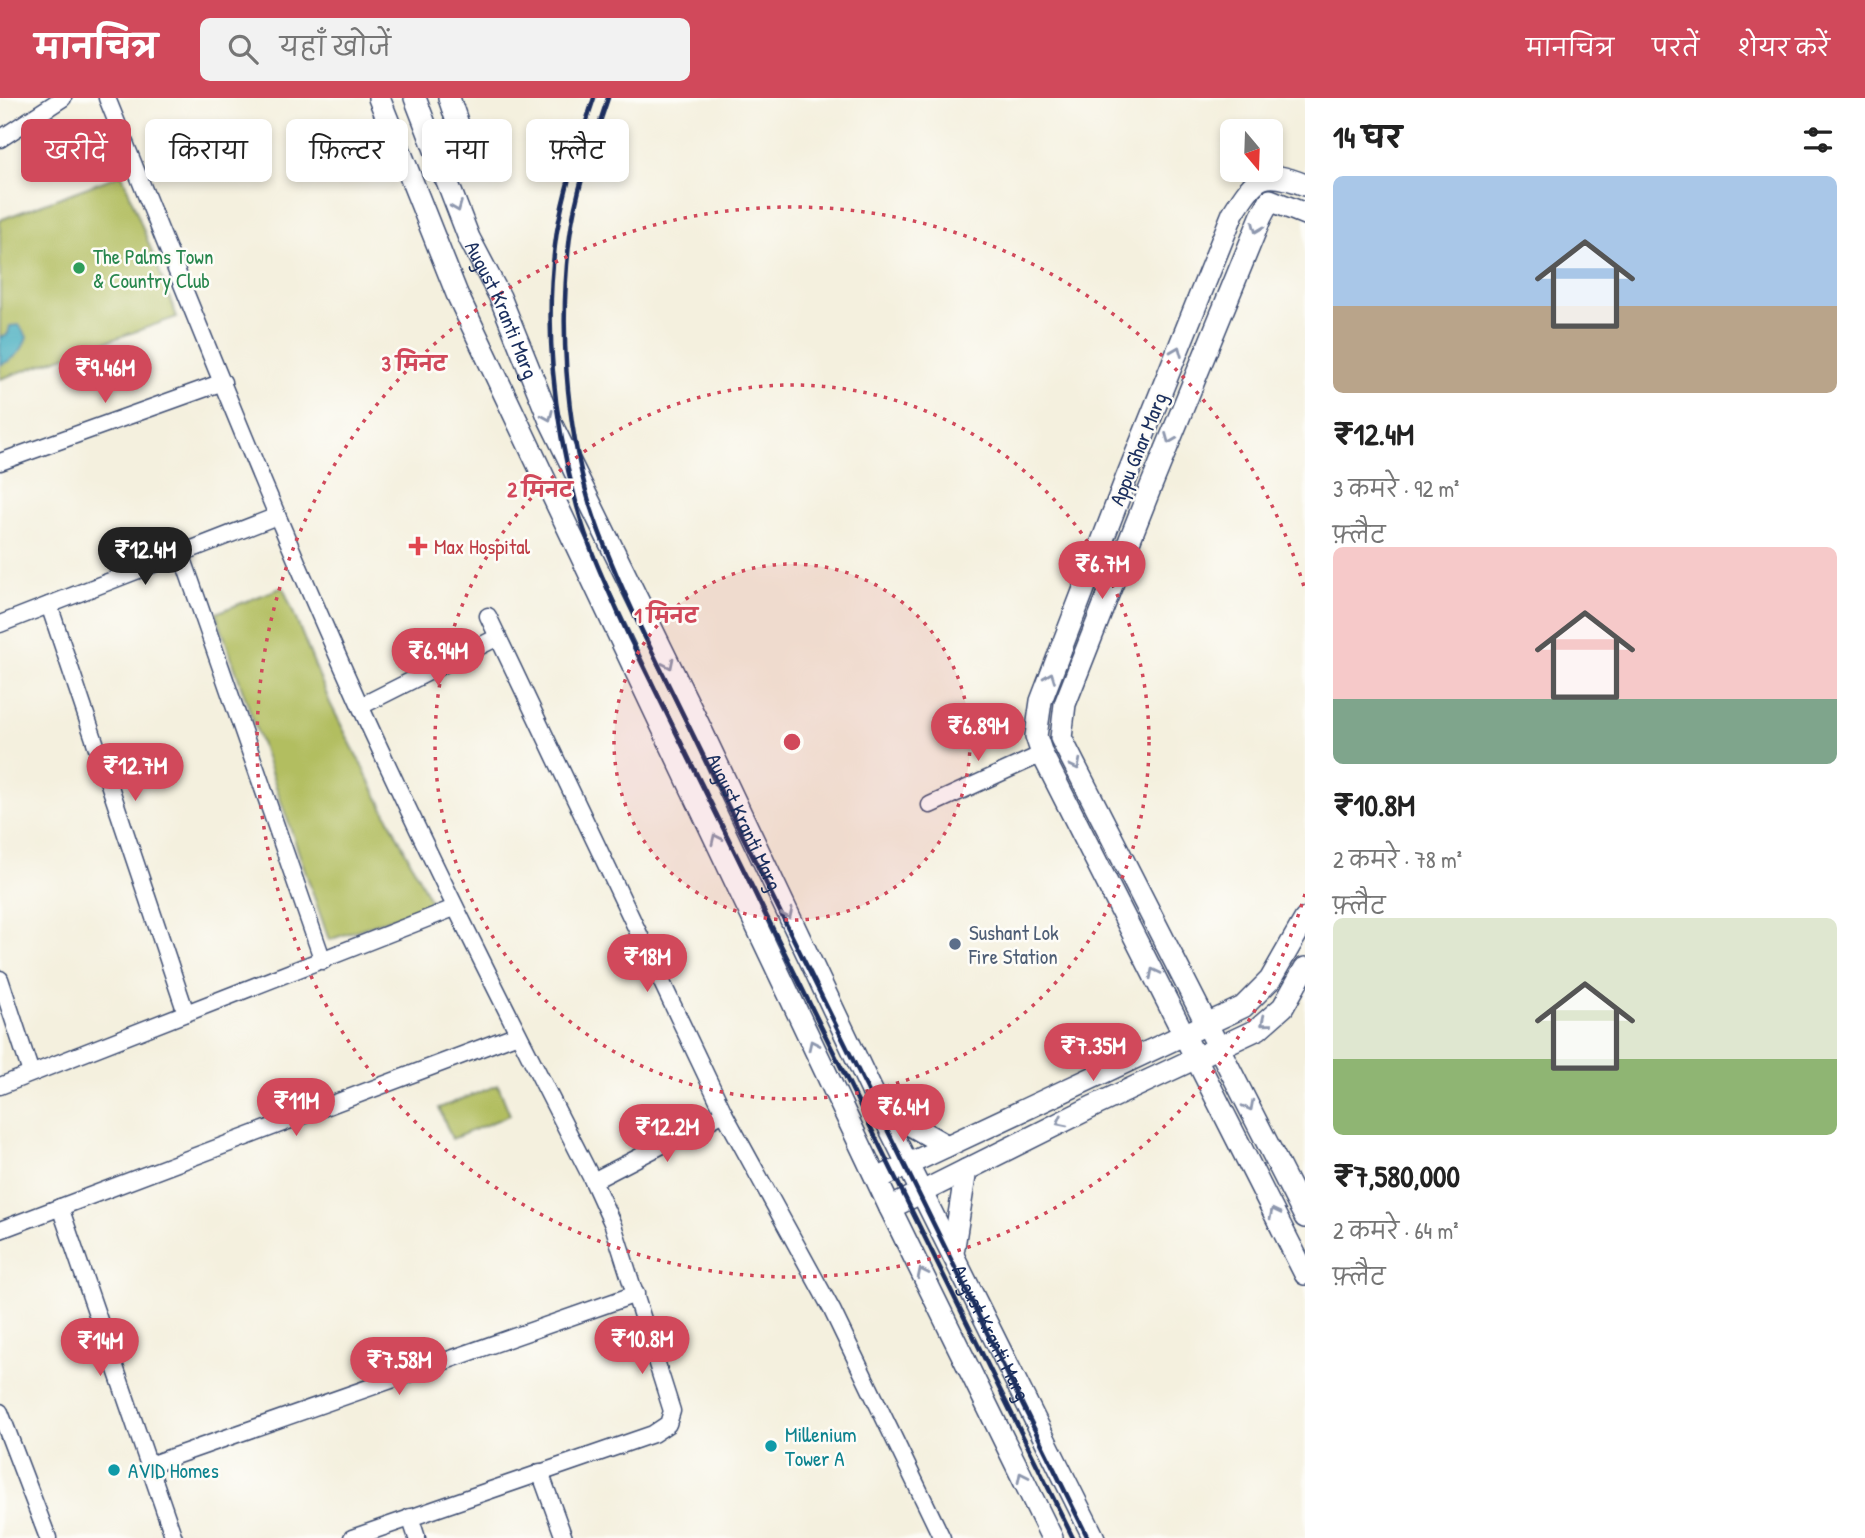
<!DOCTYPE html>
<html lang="hi">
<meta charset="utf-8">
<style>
:root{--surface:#fff;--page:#f2f2f2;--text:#222;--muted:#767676;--accent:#d1495b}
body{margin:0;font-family:"Patrick Hand","Playpen Sans Deva",sans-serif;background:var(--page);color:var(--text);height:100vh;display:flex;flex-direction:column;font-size:26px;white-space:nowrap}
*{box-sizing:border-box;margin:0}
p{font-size:23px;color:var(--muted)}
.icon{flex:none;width:38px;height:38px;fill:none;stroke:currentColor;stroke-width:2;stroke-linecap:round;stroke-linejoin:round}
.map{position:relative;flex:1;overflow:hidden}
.sheet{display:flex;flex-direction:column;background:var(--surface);width:560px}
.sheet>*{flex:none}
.top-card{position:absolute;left:21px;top:21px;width:665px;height:63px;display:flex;gap:14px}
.needle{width:46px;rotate:161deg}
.fabs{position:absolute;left:1220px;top:21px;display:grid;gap:14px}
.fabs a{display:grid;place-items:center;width:63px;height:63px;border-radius:10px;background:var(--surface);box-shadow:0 4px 10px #0003;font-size:35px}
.price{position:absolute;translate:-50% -60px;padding:0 16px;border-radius:24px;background:var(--accent);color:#fff;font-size:23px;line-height:46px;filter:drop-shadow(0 2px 4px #0008)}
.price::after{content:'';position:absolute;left:50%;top:42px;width:21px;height:16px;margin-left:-10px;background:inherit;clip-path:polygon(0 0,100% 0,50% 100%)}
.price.selected{background:#222;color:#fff}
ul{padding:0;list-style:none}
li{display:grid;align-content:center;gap:14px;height:371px;padding:0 28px}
li span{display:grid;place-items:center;height:217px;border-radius:10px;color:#555}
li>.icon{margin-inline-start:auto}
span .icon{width:126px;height:126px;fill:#fffc;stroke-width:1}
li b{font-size:30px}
h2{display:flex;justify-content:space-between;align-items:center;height:84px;padding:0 28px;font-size:30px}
.pill{padding:0 24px;border-radius:10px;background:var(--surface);box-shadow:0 4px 10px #0003;font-size:24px;line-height:63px}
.pill.selected{background:var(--accent);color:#fff}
header{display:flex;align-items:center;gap:42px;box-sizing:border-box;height:98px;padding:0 35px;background:var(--accent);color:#fff}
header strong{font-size:33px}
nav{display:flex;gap:38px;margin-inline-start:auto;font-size:24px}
.search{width:490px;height:63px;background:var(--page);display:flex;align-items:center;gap:18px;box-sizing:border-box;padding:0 24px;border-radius:10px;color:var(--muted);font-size:26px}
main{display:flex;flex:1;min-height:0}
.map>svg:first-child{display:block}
</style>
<header>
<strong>मानचित्र</strong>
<div class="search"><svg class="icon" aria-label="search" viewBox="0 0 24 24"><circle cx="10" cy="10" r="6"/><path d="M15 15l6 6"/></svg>यहाँ खोजें</div>
<nav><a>मानचित्र</a><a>परतें</a><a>शेयर करें</a></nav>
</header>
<main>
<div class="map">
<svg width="1305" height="1440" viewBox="0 0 1305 1440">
<rect width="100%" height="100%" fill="#fdfcf7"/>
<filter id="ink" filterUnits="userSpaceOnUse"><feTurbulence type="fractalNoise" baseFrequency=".0143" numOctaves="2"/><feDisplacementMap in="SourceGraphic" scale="14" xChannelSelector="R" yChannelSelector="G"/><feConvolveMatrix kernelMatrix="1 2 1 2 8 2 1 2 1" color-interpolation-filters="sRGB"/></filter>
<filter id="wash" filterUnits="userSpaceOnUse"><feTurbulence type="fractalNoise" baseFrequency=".00686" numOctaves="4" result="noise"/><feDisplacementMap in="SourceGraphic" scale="28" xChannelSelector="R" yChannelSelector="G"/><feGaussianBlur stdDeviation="1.57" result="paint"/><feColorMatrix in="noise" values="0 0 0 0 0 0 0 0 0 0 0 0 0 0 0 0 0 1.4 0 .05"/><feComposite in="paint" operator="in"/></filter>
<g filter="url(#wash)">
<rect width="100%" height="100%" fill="#f4f0de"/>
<g fill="#b2be60" stroke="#66765f" stroke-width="2">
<path d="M122,76L177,219L0,281V122Z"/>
<path d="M283,489L330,605L432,806L329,842L216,515Z"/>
<path d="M498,987L510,1017L452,1041L439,1010Z"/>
</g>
<path fill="#3fabbe" stroke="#2d6d8e" stroke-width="2" d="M19,227L27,239C22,254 15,261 0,267V239L8,236L10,228Z"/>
</g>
<g filter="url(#ink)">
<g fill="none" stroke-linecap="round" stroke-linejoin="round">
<g stroke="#3c4c71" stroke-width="19">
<g id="street">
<path d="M107,0C188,201 268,403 357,601C431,764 512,924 593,1083L613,1127L672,1313L668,1326L653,1336L352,1440"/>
<path d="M0,41L63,0"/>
<path d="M0,364L223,284"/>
<path d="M181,455L323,863"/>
<path d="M49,507L186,915"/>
<path d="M488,518L724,1015L832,1212L942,1440"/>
<path d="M0,526L277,418"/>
<path d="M361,608L498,539"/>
<path d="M930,707L1042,656"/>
<path d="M0,881L31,975"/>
<path d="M0,988L454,810"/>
<path d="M593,1083L724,1015"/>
<path d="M60,1109L174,1440"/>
<path d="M0,1132L518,936"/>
<path d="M0,1314L48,1440"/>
<path d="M149,1367L636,1196"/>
<path d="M540,1374L564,1440"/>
<path d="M410,1419L417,1440"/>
</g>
</g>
<g stroke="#3c4c71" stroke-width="24">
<g id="secondary">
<path d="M379,0L457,196L890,1110L1052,1440"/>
<path id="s1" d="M415,0L469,140L500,199L550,323L699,627L888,1027L1094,1440"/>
<path d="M444,78L461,53L462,38L449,0"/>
<path d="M1305,87C1263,70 1256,78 1233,115L1126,381L1041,603L1036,638L1042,656L1305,1176"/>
<path d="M1305,116L1270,102L1261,119L1151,388L1065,606L1061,640L1305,1119"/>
<path d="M879,1009L947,1048"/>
<path d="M877,1081L1243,909L1270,882L1305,821"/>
<path d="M890,1110L1094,1008L1258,931L1283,909L1305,870"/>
<path d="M953,1155L966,1072"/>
</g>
</g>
<use href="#street" stroke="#fff" stroke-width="16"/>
<use href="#secondary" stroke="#fff" stroke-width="21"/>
<g stroke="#1b2f5e" stroke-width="4.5">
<path d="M594,0C579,44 565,88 557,133C543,224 553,320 577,408C589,454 611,498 630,541L1073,1440"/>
<path d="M608,0C593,45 576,91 570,138C559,225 565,323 590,407C604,451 623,493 643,535L1088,1440"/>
</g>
</g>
<defs><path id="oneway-chevron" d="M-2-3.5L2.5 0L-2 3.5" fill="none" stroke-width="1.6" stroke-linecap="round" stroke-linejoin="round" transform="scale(1.75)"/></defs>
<g stroke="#8d97ae">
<use href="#oneway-chevron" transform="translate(457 109) rotate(68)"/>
<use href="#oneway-chevron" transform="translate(1257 130) rotate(112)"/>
<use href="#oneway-chevron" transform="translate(1177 253) rotate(-68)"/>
<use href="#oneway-chevron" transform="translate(548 318) rotate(67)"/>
<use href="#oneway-chevron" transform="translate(1170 341) rotate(112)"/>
<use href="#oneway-chevron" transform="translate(669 566) rotate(64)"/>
<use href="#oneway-chevron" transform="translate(1050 579) rotate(-69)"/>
<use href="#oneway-chevron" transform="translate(1076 667) rotate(63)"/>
<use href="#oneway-chevron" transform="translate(716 741) rotate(-115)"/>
<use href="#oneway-chevron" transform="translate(788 816) rotate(65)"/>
<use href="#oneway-chevron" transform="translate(1154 875) rotate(-117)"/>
<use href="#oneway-chevron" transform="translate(1265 924) rotate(141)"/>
<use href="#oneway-chevron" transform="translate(813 947) rotate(-115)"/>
<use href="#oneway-chevron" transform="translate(1249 1008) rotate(63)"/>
<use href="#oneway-chevron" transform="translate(1061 1024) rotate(153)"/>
<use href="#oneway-chevron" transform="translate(1274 1115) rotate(-117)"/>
<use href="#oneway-chevron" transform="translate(922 1175) rotate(-116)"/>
<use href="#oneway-chevron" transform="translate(1022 1379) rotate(-116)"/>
</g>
</g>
<circle cx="792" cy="644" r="178" fill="#d1495b" fill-opacity=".12"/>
<g fill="none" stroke="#d1495b" stroke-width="3.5" stroke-dasharray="3.5 7">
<circle cx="792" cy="644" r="178"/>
<circle cx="792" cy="644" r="357"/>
<path d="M1305 796A535 535 0 1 1 1305 492"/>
</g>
<circle fill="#2e9e5b" stroke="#fdfcf7" stroke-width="2.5" cx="79" cy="170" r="7"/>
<path fill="#e0444e" stroke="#fdfcf7" stroke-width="2.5" d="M414.5 437.5h7v7h7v7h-7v7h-7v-7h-7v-7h7z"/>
<circle fill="#5c6f8a" stroke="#fdfcf7" stroke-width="2.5" cx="955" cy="846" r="7"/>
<g fill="#0f9aa8" stroke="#fdfcf7" stroke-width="2.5">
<circle cx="771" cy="1348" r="7"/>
<circle cx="114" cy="1372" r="7"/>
</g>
<g text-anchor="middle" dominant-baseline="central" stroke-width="5" stroke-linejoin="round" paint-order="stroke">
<g font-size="21" fill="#27864d" stroke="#fdfcf7" text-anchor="start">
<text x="93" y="158">The Palms Town<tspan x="93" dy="24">&amp; Country Club</tspan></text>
</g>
<g font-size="21" fill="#1b2f5e" stroke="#fdfcf7">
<text stroke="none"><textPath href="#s1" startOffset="229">August Kranti Marg</textPath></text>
<text transform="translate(1138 351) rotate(-68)">Appu Ghar Marg</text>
<text stroke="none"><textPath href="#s1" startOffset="796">August Kranti Marg</textPath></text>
<text stroke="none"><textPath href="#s1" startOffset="1363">August Kranti Marg</textPath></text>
</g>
<g font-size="21" fill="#be3a42" stroke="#fdfcf7" text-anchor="start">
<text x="434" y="448">Max Hospital</text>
</g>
<g font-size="21" fill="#4e5e75" stroke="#fdfcf7" text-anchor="start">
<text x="969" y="834">Sushant Lok<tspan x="969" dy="24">Fire Station</tspan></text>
</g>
<g font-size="21" fill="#0d838f" stroke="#fdfcf7" text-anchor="start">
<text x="785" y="1336">Millenium<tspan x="785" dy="24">Tower A</tspan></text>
<text x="128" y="1372">AVID Homes</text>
</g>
</g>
<circle cx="792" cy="644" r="10" fill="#d1495b" stroke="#fdfcf7" stroke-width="3.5"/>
<g font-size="21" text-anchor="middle" font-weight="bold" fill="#d1495b" stroke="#fdfcf7" stroke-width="5" stroke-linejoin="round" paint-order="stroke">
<text x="414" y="273">3 मिनट</text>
<text x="540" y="399">2 मिनट</text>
<text x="666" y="525">1 मिनट</text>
</g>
</svg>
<div class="fabs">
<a><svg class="needle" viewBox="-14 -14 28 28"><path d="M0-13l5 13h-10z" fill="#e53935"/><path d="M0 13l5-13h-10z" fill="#767676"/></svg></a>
</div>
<b class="price" style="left:105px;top:307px">₹9.46M</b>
<b class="price selected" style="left:145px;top:489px">₹12.4M</b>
<b class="price" style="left:1102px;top:503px">₹6.7M</b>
<b class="price" style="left:438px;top:590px">₹6.94M</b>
<b class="price" style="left:978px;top:665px">₹6.89M</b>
<b class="price" style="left:135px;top:705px">₹12.7M</b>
<b class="price" style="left:647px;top:896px">₹18M</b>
<b class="price" style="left:1093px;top:985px">₹7.35M</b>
<b class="price" style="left:296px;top:1040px">₹11M</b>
<b class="price" style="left:903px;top:1046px">₹6.4M</b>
<b class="price" style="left:667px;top:1066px">₹12.2M</b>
<b class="price" style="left:642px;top:1278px">₹10.8M</b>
<b class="price" style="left:100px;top:1280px">₹14M</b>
<b class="price" style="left:399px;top:1299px">₹7.58M</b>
<div class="top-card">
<a class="pill selected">खरीदें</a>
<a class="pill">किराया</a>
<a class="pill">फ़िल्टर</a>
<a class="pill">नया</a>
<a class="pill">फ़्लैट</a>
</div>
</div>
<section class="sheet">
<h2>14 घर<svg class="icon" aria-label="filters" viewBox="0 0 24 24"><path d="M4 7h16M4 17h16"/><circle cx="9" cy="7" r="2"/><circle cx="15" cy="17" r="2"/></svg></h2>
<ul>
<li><span style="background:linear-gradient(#a9c7e8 60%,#b9a48a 0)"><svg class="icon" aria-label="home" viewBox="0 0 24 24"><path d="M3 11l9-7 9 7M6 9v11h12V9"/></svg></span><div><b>₹12.4M</b><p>3 कमरे · 92 m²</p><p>फ़्लैट</p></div></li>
<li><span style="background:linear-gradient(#f6c9c9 70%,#7fa58c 0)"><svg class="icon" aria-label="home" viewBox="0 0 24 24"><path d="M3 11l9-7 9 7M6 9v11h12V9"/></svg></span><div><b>₹10.8M</b><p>2 कमरे · 78 m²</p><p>फ़्लैट</p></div></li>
<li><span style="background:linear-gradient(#dfe7d0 65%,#8fb573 0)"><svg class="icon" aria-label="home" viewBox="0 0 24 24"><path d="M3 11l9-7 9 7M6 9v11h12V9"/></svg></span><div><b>₹7,580,000</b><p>2 कमरे · 64 m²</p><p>फ़्लैट</p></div></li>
</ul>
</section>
</main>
